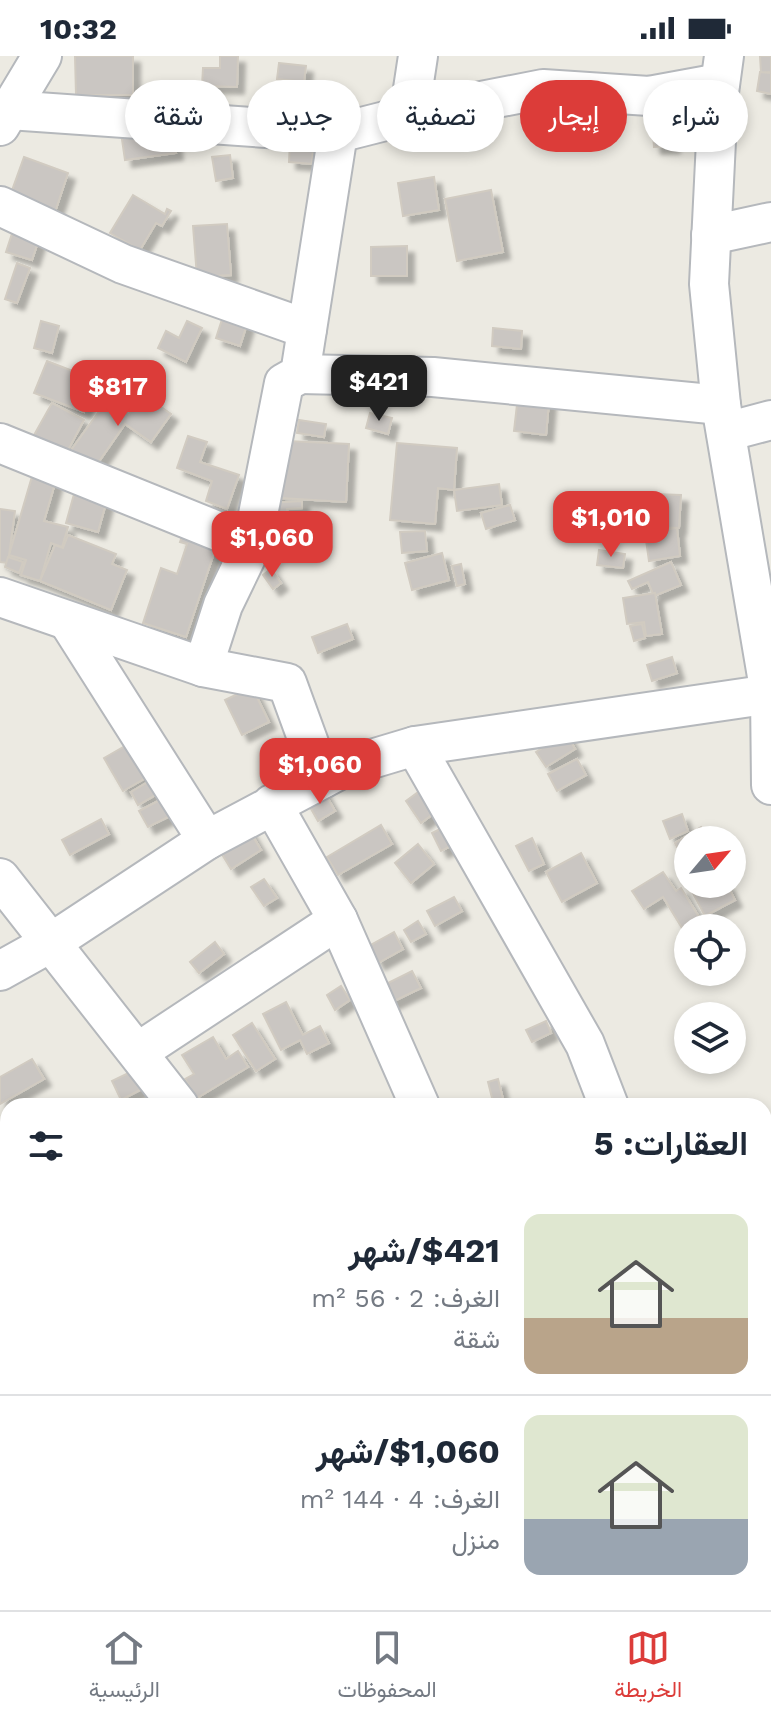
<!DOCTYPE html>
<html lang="ar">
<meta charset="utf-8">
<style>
:root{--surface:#fff;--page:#f2f2f3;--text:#1f2937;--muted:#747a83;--line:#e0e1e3;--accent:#dc3c39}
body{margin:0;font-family:"Work Sans",Vazirmatn,sans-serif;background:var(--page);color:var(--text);direction:rtl;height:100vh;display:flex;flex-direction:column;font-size:30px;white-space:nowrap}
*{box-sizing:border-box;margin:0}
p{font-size:26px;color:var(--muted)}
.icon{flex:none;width:44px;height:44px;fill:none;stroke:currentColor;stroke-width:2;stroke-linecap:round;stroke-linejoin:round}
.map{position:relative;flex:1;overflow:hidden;direction:ltr}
.panel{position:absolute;left:0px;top:1042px;width:772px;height:512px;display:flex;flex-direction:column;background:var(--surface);border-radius:24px 24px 0 0;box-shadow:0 4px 12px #0003;direction:rtl}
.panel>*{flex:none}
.hud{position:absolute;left:24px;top:24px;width:724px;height:72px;direction:rtl;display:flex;gap:16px}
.needle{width:52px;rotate:61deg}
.tools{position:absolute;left:674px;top:770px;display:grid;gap:16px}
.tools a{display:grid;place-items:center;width:72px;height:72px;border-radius:50%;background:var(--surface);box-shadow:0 4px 12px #0003;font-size:40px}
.price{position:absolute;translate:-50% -68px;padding:0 18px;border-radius:16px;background:var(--accent);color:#fff;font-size:26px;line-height:52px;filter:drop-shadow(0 2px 4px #0008)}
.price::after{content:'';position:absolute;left:50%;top:48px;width:24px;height:18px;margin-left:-12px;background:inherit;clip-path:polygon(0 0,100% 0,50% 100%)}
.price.current{background:#222;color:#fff}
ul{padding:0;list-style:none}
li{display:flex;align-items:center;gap:24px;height:200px;padding:0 24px}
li+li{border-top:2px solid var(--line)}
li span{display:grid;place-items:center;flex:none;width:224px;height:160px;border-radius:16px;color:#555}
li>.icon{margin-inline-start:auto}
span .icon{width:96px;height:96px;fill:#fffc;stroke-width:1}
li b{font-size:34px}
h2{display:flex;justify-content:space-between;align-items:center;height:96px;padding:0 24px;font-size:34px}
.pill{padding:0 28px;border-radius:36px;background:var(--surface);box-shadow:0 4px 12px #0003;font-size:28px;line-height:72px}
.pill.current{background:var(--accent);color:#fff}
.status{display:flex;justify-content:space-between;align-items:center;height:56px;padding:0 40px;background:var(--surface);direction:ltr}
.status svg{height:22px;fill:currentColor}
.menu{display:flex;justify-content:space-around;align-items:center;height:112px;border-top:2px solid var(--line);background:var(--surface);font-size:22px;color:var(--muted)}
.menu a{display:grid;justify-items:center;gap:4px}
.menu .current{color:var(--accent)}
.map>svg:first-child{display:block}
</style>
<div class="status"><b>10:32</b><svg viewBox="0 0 49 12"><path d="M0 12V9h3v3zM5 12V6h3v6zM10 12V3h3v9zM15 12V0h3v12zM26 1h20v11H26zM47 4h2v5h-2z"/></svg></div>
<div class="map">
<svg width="771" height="1554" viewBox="0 0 771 1554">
<defs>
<filter id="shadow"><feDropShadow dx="7" dy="7" stdDeviation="2" flood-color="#0004"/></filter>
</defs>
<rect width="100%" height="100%" fill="#eceae2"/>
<g fill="#cac6c2" stroke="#d1cbc1" stroke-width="2" filter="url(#shadow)">
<path d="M75,0H133V39H76Z"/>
<path d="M220,0H238L237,31L202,30L203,12H220Z"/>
<path d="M760,0H771V16L761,17Z"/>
<path d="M279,7L306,10L304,26L277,23Z"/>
<path d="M760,16L771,17V38L757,35Z"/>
<path d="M670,47L673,90L654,91L651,49Z"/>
<path d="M170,55L176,97L125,104L119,63Z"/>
<path d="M290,85L313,87L312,108L289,106Z"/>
<path d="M230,99L233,122L216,125L212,101Z"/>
<path d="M24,101L68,117L55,156L10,140Z"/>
<path d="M434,121L439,154L403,160L398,127Z"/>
<path d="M491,134L503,196L457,205L445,143Z"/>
<path d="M133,139L165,158L167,153L171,155L162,170L156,167L140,194L110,177Z"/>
<path d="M19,156L45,165L32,204L6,196Z"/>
<path d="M227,168L231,219L197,221L193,170Z"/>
<path d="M407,190V220H371V191Z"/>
<path d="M17,207L30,212L17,247L5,243Z"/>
<path d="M224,257L248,265L240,290L216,282Z"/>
<path d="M41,265L59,270L52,297L34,292Z"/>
<path d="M187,265L202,272L186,306L158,292L166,275L179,282Z"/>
<path d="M493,272L522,275L521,293L492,290Z"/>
<path d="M47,305L96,324L84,356L34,337Z"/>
<path d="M519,331L550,335L546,379L514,375Z"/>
<path d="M143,338L171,358L151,386L125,368L93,414L69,397L108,343L129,358Z"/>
<path d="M52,347L84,364L67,396L34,379Z"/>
<path d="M370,357L392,362L388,378L366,372Z"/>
<path d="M299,364L326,368L324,381L297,377Z"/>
<path d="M188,380L207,386L200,406L239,419L227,453L206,445L212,425L177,412Z"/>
<path d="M266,384L349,388L346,446L264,441Z"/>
<path d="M397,387L457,392L454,434L438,432L435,468L390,464Z"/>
<path d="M33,417L56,424L44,465L68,471L62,491L51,487L40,525L21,519L26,504L9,499Z"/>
<path d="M499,428L502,449L457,455L454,434Z"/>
<path d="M76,431L108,440L98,476L66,467Z"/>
<path d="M654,438L681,439L679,472L653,471Z"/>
<path d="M302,445V452L287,453L288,473L299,472L300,493L254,496L250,448Z"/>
<path d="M510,449L515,464L486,473L481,457Z"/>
<path d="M0,453L15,455L8,507L0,506Z"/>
<path d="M189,460L221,476L186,581L143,567L161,512L177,518L187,488L180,486Z"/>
<path d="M677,472L680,500L649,505L645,477Z"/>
<path d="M425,475L427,495L402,497L400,476Z"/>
<path d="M68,479L116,498L112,508L127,514L111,554L40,525L55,489L63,492Z"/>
<path d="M599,494L625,498L623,512L597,509Z"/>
<path d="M442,497L449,524L412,534L405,507Z"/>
<path d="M8,501L23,506L19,517L5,511Z"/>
<path d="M671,506L681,529L654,540L648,526L632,533L628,525Z"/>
<path d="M461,508L465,528L457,530L452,510Z"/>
<path d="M271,513L281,527L273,533L263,519Z"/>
<path d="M655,537L662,578L646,580L644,566L627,568L623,542Z"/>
<path d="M347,568L353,583L318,597L312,581Z"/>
<path d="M642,568L645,582L634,585L630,570Z"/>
<path d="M672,601L677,617L652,625L647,609Z"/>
<path d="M252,631L269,666L242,679L225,644Z"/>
<path d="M151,675L170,708L123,735L104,702Z"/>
<path d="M566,677L575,693L546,711L536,696Z"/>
<path d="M577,703L586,719L557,735L548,718Z"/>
<path d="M170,713L178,726L138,749L131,736Z"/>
<path d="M179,734L188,751L148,771L139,755Z"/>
<path d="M323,734L335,755L318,765L306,744Z"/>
<path d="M421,734L437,755L421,767L406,745Z"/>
<path d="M682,758L688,775L670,783L663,765Z"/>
<path d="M240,759L261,794L231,813L209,777Z"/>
<path d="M101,763L109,778L70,799L62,784Z"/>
<path d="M456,765L465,783L441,795L432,777Z"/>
<path d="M381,769L392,788L338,819L327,801Z"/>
<path d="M701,771L708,782L688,784V794L681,798L675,787Z"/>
<path d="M532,782L544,808L529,815L516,790Z"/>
<path d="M418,788L434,808L411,827L395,807Z"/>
<path d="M581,797L597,827L562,846L546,816Z"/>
<path d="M663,816L676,835L681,832L699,861L682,872L663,841L644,853L632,835Z"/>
<path d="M264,823L277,842L264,850L251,831Z"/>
<path d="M688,828H727L735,844L705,860Z"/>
<path d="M454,841L462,855L435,870L427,855Z"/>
<path d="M418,865L426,878L411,886L404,874Z"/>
<path d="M394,876L403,893L378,907L369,890Z"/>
<path d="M215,886L224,898L199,917L190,906Z"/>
<path d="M412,915L421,932L388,948L380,931Z"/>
<path d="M341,930L350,944L335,954L327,939Z"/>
<path d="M286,946L303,979L320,970L329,987L307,998L300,984L281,994L263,958Z"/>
<path d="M546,965L551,977L532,986L526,974Z"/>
<path d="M252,967L275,1003L256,1015L233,979Z"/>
<path d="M213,981L226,1003L238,995L248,1011L197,1042L185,1023L194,1018L182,999Z"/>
<path d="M32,1003L44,1023L0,1048V1021Z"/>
<path d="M151,1006L161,1023L121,1044L112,1025Z"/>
<path d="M498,1023L503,1043L493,1046L488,1026Z"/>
<path d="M486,1546H526V1554H487Z"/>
</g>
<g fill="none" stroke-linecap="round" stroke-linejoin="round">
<g stroke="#b5b8bc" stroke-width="42">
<g id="minor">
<path d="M724,0L718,44L709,228L721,349L770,638L771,729"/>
<path d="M9,54L338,77L409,59L543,33L649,40L720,27"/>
<path d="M409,59L418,0"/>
<path d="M0,70L42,0"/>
<path d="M0,150L123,208L307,273"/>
<path d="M711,179L771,166"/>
<path d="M300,318L433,321L721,349"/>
<path d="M726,376L771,364"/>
<path d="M0,387L252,489"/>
<path d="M0,541L203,611L287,627L322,723"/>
<path d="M68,565L207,784"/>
<path d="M203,611L223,549L252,489L284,327L300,318L338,77"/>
<path d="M415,690L585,988L609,1050"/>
<path d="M272,748L338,864L420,1050"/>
<path d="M0,822L179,1050"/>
<path d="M0,915L52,886L207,784L345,711L415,690L771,638"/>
<path d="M138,996L338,864"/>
<path d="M764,1092L771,1091"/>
<path d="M0,1113L8,1125"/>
<path d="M0,1210L8,1206"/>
<path d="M764,1269L771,1268"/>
<path d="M0,1363L8,1358"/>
<path d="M0,1457L8,1479"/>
<path d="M764,1510L771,1512"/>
<path d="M26,1546L28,1554"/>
<path d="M192,1546V1554"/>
</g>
</g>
<use href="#minor" stroke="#fff" stroke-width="38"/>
</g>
</svg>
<div class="tools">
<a><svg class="needle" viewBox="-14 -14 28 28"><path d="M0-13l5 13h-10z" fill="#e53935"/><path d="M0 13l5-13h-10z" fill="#747a83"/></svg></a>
<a><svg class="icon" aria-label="locate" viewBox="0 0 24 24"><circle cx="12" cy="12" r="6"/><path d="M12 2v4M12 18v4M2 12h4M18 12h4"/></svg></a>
<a><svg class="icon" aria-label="layers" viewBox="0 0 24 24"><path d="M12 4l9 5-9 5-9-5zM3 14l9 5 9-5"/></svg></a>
</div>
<b class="price current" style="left:379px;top:367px">$421</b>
<b class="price" style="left:118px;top:372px">$817</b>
<b class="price" style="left:611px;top:503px">$1,010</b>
<b class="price" style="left:272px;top:523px">$1,060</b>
<b class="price" style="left:320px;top:750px">$1,060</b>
<div class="hud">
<a class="pill">شراء</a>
<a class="pill current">إيجار</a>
<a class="pill">تصفية</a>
<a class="pill">جديد</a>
<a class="pill">شقة</a>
</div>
<section class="panel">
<h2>العقارات: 5<svg class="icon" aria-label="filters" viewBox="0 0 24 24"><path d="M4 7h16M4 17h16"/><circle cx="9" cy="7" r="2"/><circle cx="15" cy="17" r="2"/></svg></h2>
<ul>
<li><span style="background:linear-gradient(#dfe7d0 65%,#b9a48a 0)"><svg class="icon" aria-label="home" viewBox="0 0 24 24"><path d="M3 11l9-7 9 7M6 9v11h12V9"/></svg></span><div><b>$421/شهر</b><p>الغرف: 2 · 56 m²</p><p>شقة</p></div></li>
<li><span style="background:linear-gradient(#dfe7d0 65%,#9aa5b1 0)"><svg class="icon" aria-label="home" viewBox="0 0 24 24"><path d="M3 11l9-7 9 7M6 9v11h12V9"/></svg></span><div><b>$1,060/شهر</b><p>الغرف: 4 · 144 m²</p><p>منزل</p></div></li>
</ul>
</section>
</div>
<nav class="menu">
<a class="current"><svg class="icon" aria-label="map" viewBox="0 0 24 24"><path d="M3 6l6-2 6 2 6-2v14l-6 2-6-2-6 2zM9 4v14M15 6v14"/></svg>الخريطة</a>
<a><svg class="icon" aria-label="saved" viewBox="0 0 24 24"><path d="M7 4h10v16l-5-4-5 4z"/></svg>المحفوظات</a>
<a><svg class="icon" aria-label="home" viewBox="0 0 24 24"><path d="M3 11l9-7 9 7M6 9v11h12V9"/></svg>الرئيسية</a>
</nav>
